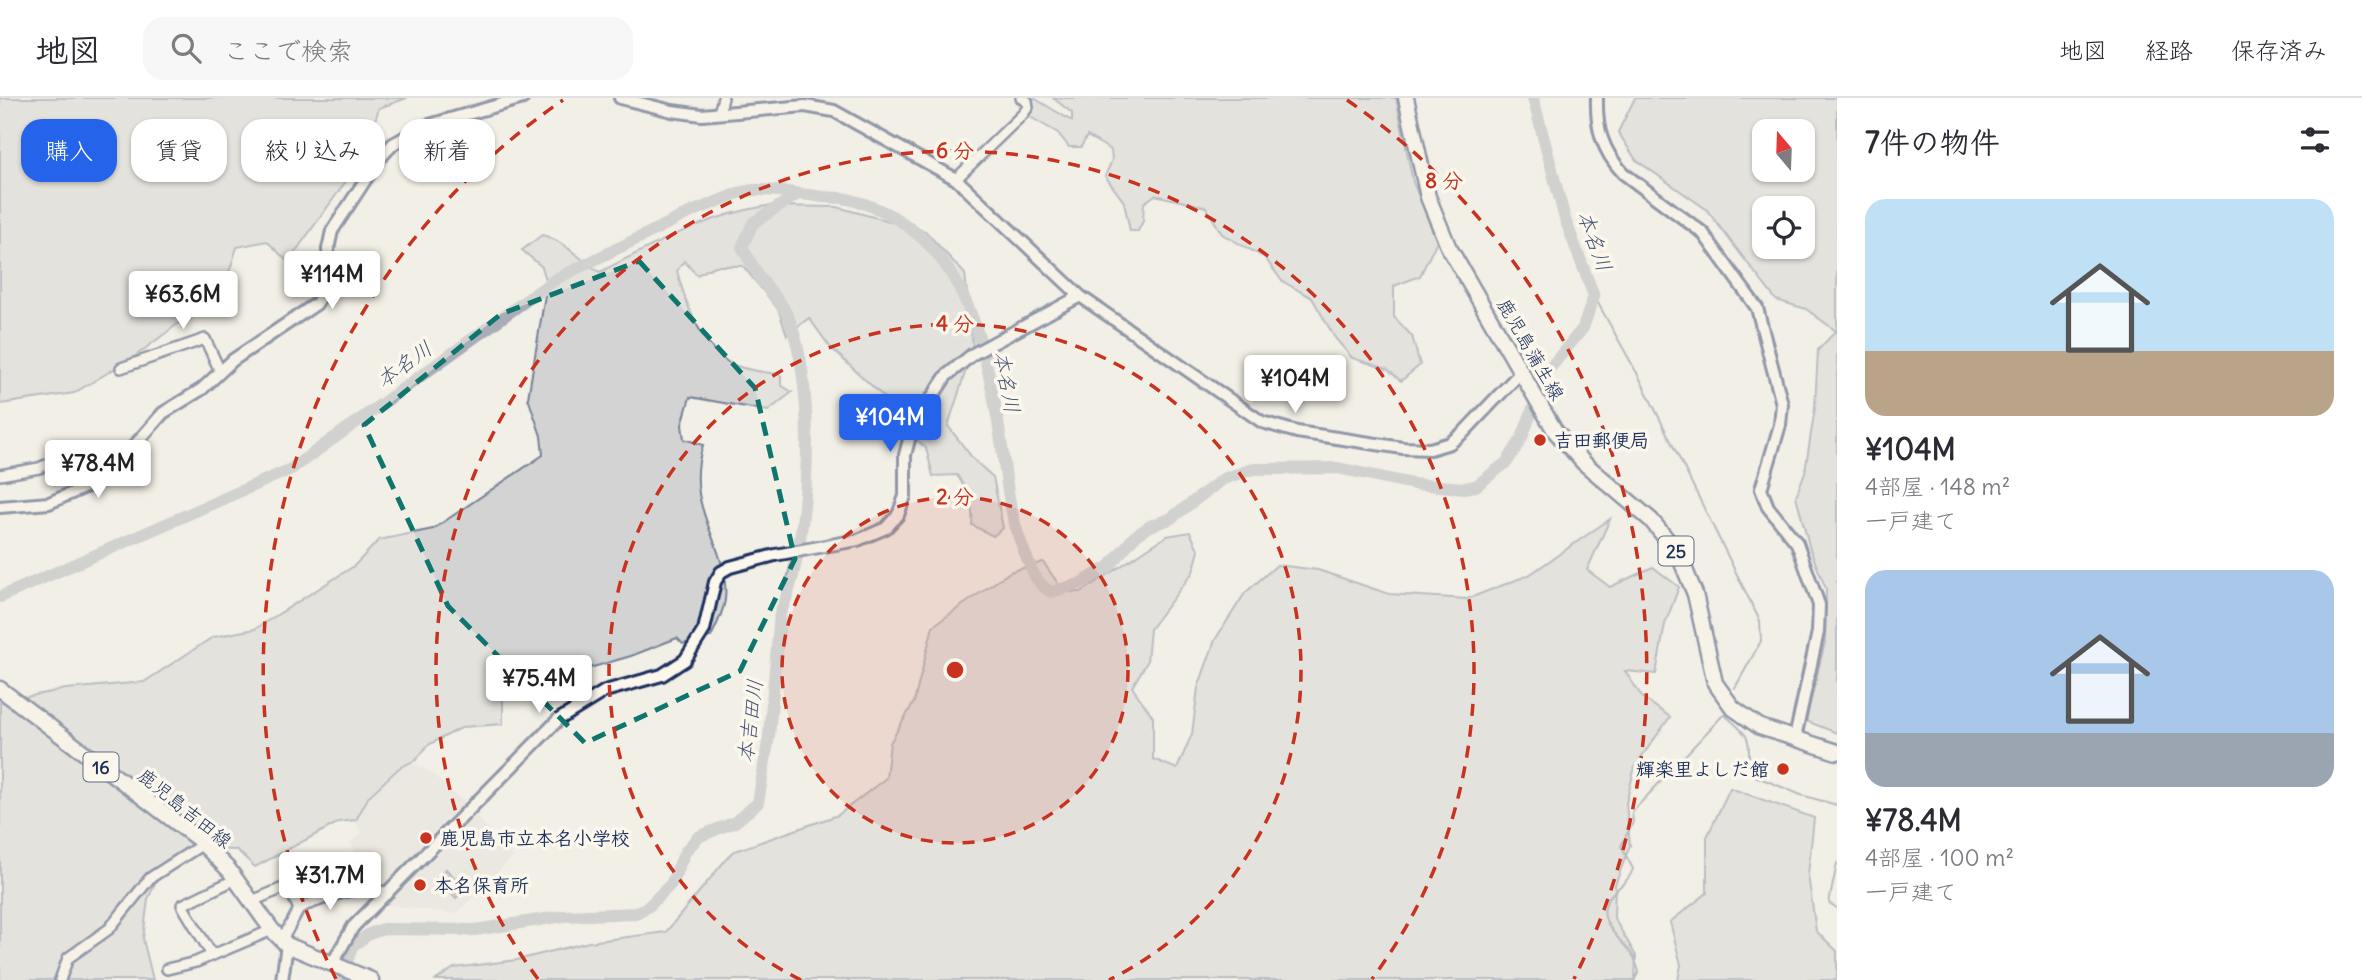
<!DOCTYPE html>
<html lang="ja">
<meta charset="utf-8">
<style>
:root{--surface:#fff;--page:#f7f7f7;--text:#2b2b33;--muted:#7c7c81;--line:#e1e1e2;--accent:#2563eb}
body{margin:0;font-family:Delius,"Klee One",sans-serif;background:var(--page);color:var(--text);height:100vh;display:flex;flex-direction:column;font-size:26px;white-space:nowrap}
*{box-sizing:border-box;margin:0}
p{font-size:23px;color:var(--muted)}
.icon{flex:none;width:38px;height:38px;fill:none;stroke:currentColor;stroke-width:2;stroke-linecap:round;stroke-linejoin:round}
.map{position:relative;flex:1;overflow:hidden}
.side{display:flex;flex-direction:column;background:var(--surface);width:525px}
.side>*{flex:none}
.hud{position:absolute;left:21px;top:21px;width:665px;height:63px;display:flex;gap:14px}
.needle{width:46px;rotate:341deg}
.fabs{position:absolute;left:1752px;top:21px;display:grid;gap:14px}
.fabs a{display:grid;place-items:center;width:63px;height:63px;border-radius:14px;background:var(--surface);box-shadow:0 2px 5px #0004;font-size:35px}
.price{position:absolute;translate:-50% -60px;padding:0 16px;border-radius:7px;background:#fff;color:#222;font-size:23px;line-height:46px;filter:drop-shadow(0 2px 4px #0008)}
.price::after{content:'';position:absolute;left:50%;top:42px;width:21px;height:16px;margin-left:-10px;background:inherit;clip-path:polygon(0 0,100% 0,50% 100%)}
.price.selected{background:var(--accent);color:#fff}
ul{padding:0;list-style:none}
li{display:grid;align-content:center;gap:14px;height:371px;padding:0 28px}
li span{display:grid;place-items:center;height:217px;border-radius:21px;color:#555}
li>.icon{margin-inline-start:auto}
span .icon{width:126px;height:126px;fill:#fffc;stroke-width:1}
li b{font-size:30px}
h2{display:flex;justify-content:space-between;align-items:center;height:84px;padding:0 28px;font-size:30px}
.pill{padding:0 24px;border-radius:21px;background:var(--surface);box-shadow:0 2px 5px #0004;font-size:24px;line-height:63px}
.pill.selected{background:var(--accent);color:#fff}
header{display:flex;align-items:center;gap:42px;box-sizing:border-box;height:98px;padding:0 35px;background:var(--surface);border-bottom:2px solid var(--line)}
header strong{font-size:33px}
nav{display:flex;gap:38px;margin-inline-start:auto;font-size:24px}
.search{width:490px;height:63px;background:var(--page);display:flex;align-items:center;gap:18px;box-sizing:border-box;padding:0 24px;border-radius:21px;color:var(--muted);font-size:26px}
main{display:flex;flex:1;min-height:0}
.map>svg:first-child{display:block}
</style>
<header>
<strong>地図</strong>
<div class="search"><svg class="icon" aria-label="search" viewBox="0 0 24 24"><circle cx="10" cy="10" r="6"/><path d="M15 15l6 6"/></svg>ここで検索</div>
<nav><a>地図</a><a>経路</a><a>保存済み</a></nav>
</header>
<main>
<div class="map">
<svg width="1837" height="882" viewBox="0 0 1837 882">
<rect width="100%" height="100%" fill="#f2efe6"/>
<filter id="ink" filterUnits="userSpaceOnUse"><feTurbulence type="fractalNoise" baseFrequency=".0143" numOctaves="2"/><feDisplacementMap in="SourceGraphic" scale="14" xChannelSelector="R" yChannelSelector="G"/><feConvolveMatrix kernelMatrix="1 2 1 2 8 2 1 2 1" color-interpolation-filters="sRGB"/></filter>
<g filter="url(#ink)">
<g fill="#e2e1dc">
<path d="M1516,237L1519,241L1525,237L1537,256L1523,264L1509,241Z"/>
<path d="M414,666L428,672L465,705L513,759L456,816L382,806L420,768L412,760L385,787H379L350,745L362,734L350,717L399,671Z"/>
</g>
<g fill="#d2d3d2" stroke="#768198" stroke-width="2" fill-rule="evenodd">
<path d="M0,0H407L379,10L364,58L288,164L267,143L237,149L224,191L134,259L74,295L0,306Z"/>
<path d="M1034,0L1072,23V15L1053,0H1396L1413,84L1437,143L1420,178L1394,188V219L1412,238L1420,267L1401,283L1387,271L1352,260L1335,240L1312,200L1282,183L1265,160L1222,136L1206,109L1155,97L1144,105L1143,123L1138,133H1130L1124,104L1105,78L1112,62L1111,52L1087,38L1081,49H1069L1058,35L1025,16Z"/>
<path d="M1635,0H1837V635L1806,623L1825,544L1826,491L1810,451L1796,398L1805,374L1815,310L1818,252L1836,233L1806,211L1776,202L1706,111L1636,62L1618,34ZM1764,33H1802V72H1764ZM1764,110H1802V149H1764Z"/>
<path d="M767,108L837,109L925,133L965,176L973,250L948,328L974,362L993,379L1003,430L993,438L972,427C974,407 968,394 957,377L933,378L926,350L895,323L887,302L830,249L809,220L787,237L778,211L743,168H715L697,177L684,163L677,173C685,204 702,251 732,266C746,273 767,274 781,277V287L792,294L768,313L690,299L682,327L684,341L703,347C682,413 731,447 725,502C723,515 716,528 711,539L683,546L677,540L631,558L531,587L503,581V626L463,629L428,647L416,662L399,670L369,698L356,722L339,724L255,769L237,752L197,751L159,776L148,801L143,841L153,882H0V604L66,591L144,584L213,539L255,531L354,468L379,442L433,431L543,357L541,338L528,300L547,185L542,169L522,152L542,137C565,143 580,162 600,174C655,146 706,117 767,108Z"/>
<path d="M1610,421L1587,472L1610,489L1653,469L1679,489L1665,526L1656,576L1625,573L1642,599L1670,619L1635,668L1626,705L1630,747L1615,787L1614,820L1636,858L1635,882H436L454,870L517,862L589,844L666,834L732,754L838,717L886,680L890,645L914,604L933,528L1010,474L1043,464L1064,494H1081L1167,438L1190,434L1199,453L1193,474L1150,531L1147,564L1132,589L1153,619V661L1177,671L1192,636L1198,590L1215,542L1245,495L1277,467L1318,472L1389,496L1467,501L1529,477Z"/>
<path d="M1730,690L1814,720L1808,777L1816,833L1837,853V882H1678L1681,867L1670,824L1707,795V739Z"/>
</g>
<path fill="#a9adb7" stroke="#707b93" stroke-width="2" d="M446,771L456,781L461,777L470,787L456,800L437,780Z"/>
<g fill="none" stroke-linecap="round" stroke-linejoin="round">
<g stroke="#707b93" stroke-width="2">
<path d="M1594,198L1638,277L1760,523L1761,543L1735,590"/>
<path d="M1837,765L1829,805L1837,810"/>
<path d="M1634,882L1639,874C1637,869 1636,862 1633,858C1623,842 1594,824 1608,801C1616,789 1628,786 1633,771L1621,748L1633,724L1632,714L1724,616C1731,623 1741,630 1746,638C1753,651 1744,664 1755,678L1801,697L1837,707"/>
</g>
<g stroke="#a9adb7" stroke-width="12">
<path d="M0,499L291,371L556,181L689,115L738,95L753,92C775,91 795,95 816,98C827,100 838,99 848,101C959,128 983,234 999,330C1006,372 1007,411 1023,450C1030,467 1034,485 1051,494L1079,486L1109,469L1134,439L1150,428L1170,421L1223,381L1253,371L1338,370L1413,386L1464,390L1476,388L1507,364L1522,340L1546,275L1583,230L1594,198L1565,121L1533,0"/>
<path d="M342,882L352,848L369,836L383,831L475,832L564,818L636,815L649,808L671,786L685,754L698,739L735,724L758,705L769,638L780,515C811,452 819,273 784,211C778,200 768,191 761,181C754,171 748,159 742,149L753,125L798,96"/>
</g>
<g stroke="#1b2f5e" stroke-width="14">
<g id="minor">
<path d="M719,15L723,0"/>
<path d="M956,81L1023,16L1028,9L1027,3L1021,0"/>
<path d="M121,270L205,241L220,273"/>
<path d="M0,377L39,370L75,354L86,363L90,389"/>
<path d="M252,803L288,788L299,811"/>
<path d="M282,842L299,811L306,807C330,799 364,783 388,796"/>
<path d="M212,857L182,807L236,781"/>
<path d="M167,871L196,864L272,832"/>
<path d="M60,882L68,860L109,831L150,780L203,746"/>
</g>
</g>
<g stroke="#1b2f5e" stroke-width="16">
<g id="tertiary">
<path d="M620,0L672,13L702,17L805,8L834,13L956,81L1080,198L1262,324L1297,334L1403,350L1430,351L1450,345L1464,334L1520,275"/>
<path d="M1597,0C1596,30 1602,52 1623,75L1703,135L1757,210L1782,306L1780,327L1761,391L1768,409L1797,445L1819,507L1818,534L1795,640"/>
<path d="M0,409L49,405L106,380L163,315L202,291L233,262L316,206L330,187L328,151L332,133L379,61L393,46L426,28L523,0"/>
<path d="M332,866L353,829L558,622L605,593L662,577L685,562L704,532L715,484L721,474L730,469L775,457L858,442L886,430L898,417L905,398V357L912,330L946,278L973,256L1080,198"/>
<path d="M282,882L287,847"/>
</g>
</g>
<g stroke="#1b2f5e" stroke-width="19">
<g id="primary">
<path d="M1406,0L1428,99L1448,148L1555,333L1584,365L1651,422L1678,455L1695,496L1715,585L1733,610L1760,629L1837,654"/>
<path d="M0,591L198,741L229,772L272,832L287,847L371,882"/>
</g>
</g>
<use href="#minor" stroke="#fbf7ec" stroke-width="9"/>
<use href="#tertiary" stroke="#fbf7ec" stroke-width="10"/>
<use href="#primary" stroke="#fbf7ec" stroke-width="14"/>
</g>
</g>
<path d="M0 0H1837V882H0ZM639,163L755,290L795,461L740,573L585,645L448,508L364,327L501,216Z" fill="#f2efe6" fill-opacity=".55" fill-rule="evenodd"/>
<path fill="none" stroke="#0f766e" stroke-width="5" stroke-dasharray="14 9" stroke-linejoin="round" d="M639,163L755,290L795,461L740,573L585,645L448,508L364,327L501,216Z"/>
<circle cx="955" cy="572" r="173" fill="#c8321e" fill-opacity=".12"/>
<g fill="none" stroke="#c8321e" stroke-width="3.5" stroke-dasharray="12 9">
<circle cx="955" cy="572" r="173"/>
<path d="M801 882A346 346 0 1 1 1109 882"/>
<path d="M538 881A519 519 0 1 1 1372 881"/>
<path d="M336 881A692 692 0 0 1 563 2M1347 2A692 692 0 0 1 1574 881"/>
</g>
<g fill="#c8321e" stroke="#fbf7ec" stroke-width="2.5">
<circle cx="1540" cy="342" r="7"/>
<circle cx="1783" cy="671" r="7"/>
<circle cx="426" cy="740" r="7"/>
<circle cx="420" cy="787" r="7"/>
</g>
<g text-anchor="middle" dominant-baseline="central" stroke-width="7" stroke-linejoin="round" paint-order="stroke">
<g fill="#fbf7ec" stroke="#5e6b89" stroke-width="2">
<rect x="1658.5" y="438.5" width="35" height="29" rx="5"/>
<rect x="83.5" y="654.5" width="35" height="29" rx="5"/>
</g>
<g font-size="18" font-weight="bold" fill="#1b2f5e">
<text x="1676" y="453">25</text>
<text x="101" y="669">16</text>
</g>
<g font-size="19" fill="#1b2f5e" stroke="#fbf7ec">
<text transform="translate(1531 251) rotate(60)">鹿児島蒲生線</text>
<text transform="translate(185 710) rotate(39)">鹿児島吉田線</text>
</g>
<g font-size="19" font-weight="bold" fill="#1b2f5e" stroke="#fbf7ec" text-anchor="start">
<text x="1554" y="342">吉田郵便局</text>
<text x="1769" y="671" text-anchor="end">輝楽里よしだ館</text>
<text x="440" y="740">鹿児島市立本名小学校</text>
<text x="434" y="787">本名保育所</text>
</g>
<g font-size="21" font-style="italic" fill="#465579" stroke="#fbf7ec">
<text transform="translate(1595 143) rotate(70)">本名川</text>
<text transform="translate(404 266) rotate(-36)">本名川</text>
<text transform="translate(1007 284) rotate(79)">本名川</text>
<text transform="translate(750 623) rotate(-83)">本吉田川</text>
</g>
</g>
<circle cx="955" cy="572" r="10" fill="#c8321e" stroke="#fbf7ec" stroke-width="3.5"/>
<g font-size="21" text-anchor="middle" font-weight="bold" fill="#c8321e" stroke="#fbf7ec" stroke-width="7" stroke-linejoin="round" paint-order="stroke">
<text x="955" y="60">6 分</text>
<text x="1444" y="90">8 分</text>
<text x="955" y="233">4 分</text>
<text x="955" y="406">2 分</text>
</g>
</svg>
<div class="fabs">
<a><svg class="needle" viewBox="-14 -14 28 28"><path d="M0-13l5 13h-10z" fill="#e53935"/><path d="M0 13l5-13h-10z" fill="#7c7c81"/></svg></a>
<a><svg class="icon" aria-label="locate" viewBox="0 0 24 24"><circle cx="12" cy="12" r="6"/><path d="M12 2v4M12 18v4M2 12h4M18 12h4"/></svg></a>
</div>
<b class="price" style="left:332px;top:213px">¥114M</b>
<b class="price" style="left:183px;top:233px">¥63.6M</b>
<b class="price" style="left:1295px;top:317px">¥104M</b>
<b class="price selected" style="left:890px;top:356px">¥104M</b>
<b class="price" style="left:98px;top:402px">¥78.4M</b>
<b class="price" style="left:539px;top:617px">¥75.4M</b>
<b class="price" style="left:330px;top:814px">¥31.7M</b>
<div class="hud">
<a class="pill selected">購入</a>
<a class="pill">賃貸</a>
<a class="pill">絞り込み</a>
<a class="pill">新着</a>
</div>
</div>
<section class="side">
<h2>7件の物件<svg class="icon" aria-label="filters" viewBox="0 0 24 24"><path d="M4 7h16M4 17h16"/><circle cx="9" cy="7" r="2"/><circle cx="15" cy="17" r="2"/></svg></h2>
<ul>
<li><span style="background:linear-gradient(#bfe0f5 70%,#b9a48a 0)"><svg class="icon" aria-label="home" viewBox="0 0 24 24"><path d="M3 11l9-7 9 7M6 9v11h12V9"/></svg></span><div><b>¥104M</b><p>4部屋 · 148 m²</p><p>一戸建て</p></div></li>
<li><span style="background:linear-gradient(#a9c7e8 75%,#9aa5b1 0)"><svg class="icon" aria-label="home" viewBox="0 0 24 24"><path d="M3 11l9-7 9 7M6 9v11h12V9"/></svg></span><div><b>¥78.4M</b><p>4部屋 · 100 m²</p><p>一戸建て</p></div></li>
</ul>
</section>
</main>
